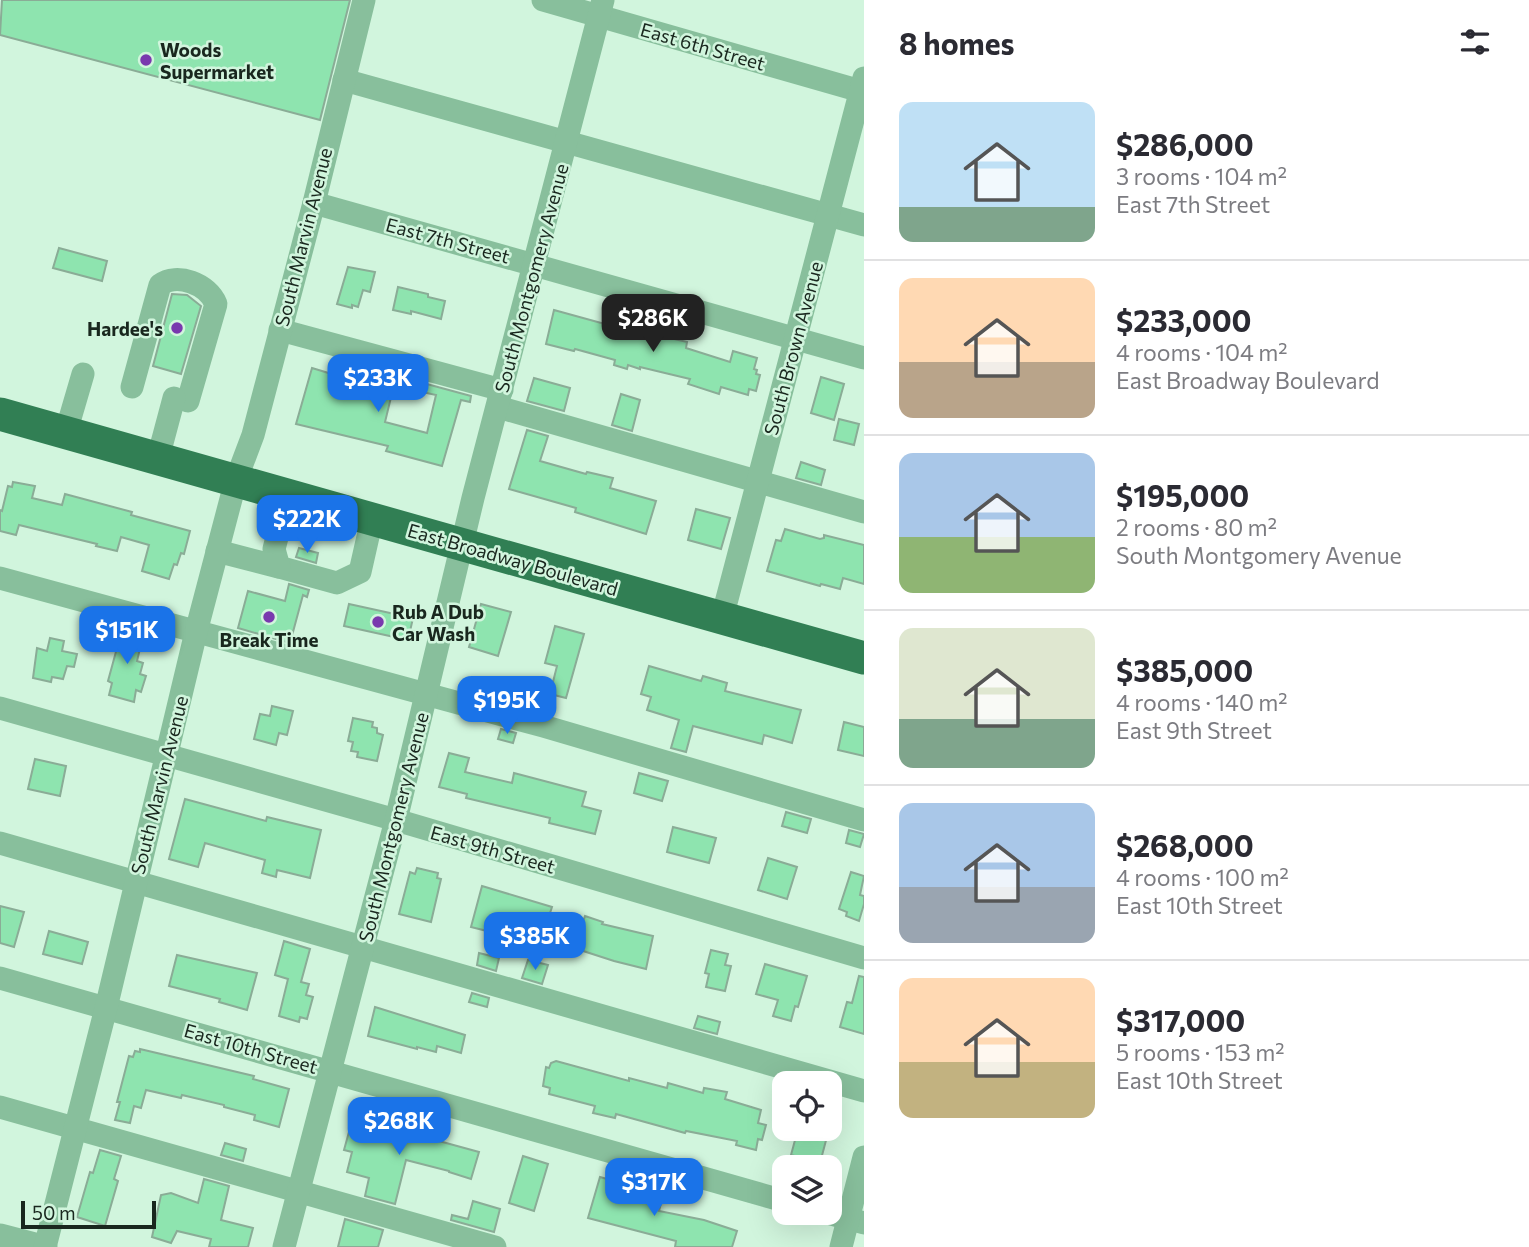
<!DOCTYPE html>
<meta charset="utf-8">
<style>
:root{--surface:#fff;--page:#f7f7f7;--text:#2b2b33;--muted:#7c7c81;--line:#e1e1e2;--accent:#1a73e8}
body{margin:0;font-family:Commissioner,sans-serif;background:var(--page);color:var(--text);height:100vh;display:flex;flex-direction:column;font-size:26px;white-space:nowrap}
*{box-sizing:border-box;margin:0}
p{font-size:23px;color:var(--muted)}
.icon{flex:none;width:38px;height:38px;fill:none;stroke:currentColor;stroke-width:2;stroke-linecap:round;stroke-linejoin:round}
.map{position:relative;flex:1;overflow:hidden}
.panel{display:flex;flex-direction:column;background:var(--surface);width:665px}
.panel>*{flex:none}
.controls{position:absolute;left:772px;top:1071px;display:grid;gap:14px}
.controls a{display:grid;place-items:center;width:70px;height:70px;border-radius:14px;background:var(--surface);box-shadow:0 7px 28px #0002;font-size:35px}
.scale{position:absolute;left:21px;bottom:18px;width:135px;box-sizing:border-box;padding-left:7px;border:4px solid #19271e;border-top:0;font-size:19px;line-height:24px;white-space:nowrap;color:#19271e;-webkit-text-stroke:5px #d1f5dd;paint-order:stroke}
.price{position:absolute;translate:-50% -60px;padding:0 16px;border-radius:14px;background:var(--accent);color:#fff;font-size:23px;line-height:46px;filter:drop-shadow(0 2px 4px #0008)}
.price::after{content:'';position:absolute;left:50%;top:42px;width:21px;height:16px;margin-left:-10px;background:inherit;clip-path:polygon(0 0,100% 0,50% 100%)}
.price.on{background:#222;color:#fff}
ul{padding:0;list-style:none}
li{display:flex;align-items:center;gap:21px;height:175px;padding:0 35px}
li+li{border-top:2px solid var(--line)}
li span{display:grid;place-items:center;flex:none;width:196px;height:140px;border-radius:14px;color:#555}
li>.icon{margin-inline-start:auto}
span .icon{width:84px;height:84px;fill:#fffc;stroke-width:1}
li b{font-size:30px}
h2{display:flex;justify-content:space-between;align-items:center;height:84px;padding:0 35px;font-size:30px}
main{display:flex;flex:1;min-height:0}
.map>svg:first-child{display:block}
</style>
<main>
<div class="map">
<svg width="864" height="1247" viewBox="0 0 864 1247">
<rect width="100%" height="100%" fill="#d1f5dd"/>
<g fill="#8ee4af" stroke="#8aac96" stroke-width="2">
<path d="M2,0H350L320,120L0,35Z"/>
<path d="M59,248L107,261L102,281L53,268Z"/>
<path d="M348,267L375,272L370,292L363,290L358,307L352,305V308L337,304Z"/>
<path d="M398,287L428,294V297L445,301L441,319L411,311V314L393,310Z"/>
<path d="M172,294L187,295L201,306L181,374L153,366Z"/>
<path d="M554,310L623,329L624,324L649,331V333L687,342L686,348L730,362L733,351L757,358L754,369L757,370L756,374L760,375L756,391L749,389L748,395L721,387L719,394L688,384L690,379L640,367V369L628,365L627,369L614,365L615,360L575,349L574,351L546,344Z"/>
<path d="M312,368L345,378L347,373L394,385L385,422L427,433L436,395L399,387L401,377L471,396L470,402L461,400L442,466L386,451L388,446L296,424Z"/>
<path d="M821,377L844,384L834,420L811,413Z"/>
<path d="M534,378L570,388L564,411L527,401Z"/>
<path d="M621,394L640,400L632,431L612,425Z"/>
<path d="M839,419L859,424L854,445L834,440Z"/>
<path d="M527,430L548,436L540,461L586,474L587,472L613,478L610,488L656,501L646,534L575,512L576,508L509,489Z"/>
<path d="M801,462L825,470L821,485L796,478Z"/>
<path d="M13,482L35,486L32,498L62,505L65,494L132,512L131,515L190,531L184,554L181,553L177,565L174,564L169,579L142,571L149,545L121,537L117,551L96,546L97,544L19,525L16,535L0,531V510L2,511L8,486L12,487Z"/>
<path d="M696,509L730,518L721,549L688,540Z"/>
<path d="M785,529L820,539L824,538V535L864,545V584L843,578L840,589L821,584L820,586L767,571L776,540L781,541Z"/>
<path d="M299,548L318,553L316,563L296,557Z"/>
<path d="M289,584L309,590L307,597L303,595L290,643L238,628L248,591L285,601Z"/>
<path d="M349,604L413,618L408,640L344,626Z"/>
<path d="M481,604L511,612L498,656L469,647Z"/>
<path d="M123,626L144,632L137,661L143,663L140,674L146,676L141,692L136,690L134,702L109,695L112,683L108,681Z"/>
<path d="M555,626L584,634L566,698L550,694L557,666L545,663Z"/>
<path d="M50,638L64,641L62,651L77,654L74,667L67,666L63,679L52,677L51,682L33,678L37,648L47,651Z"/>
<path d="M649,666L701,681L703,676L727,683L725,691L801,710L792,743L764,735L762,744L693,726L686,752L671,748L679,720L647,710L651,697L641,694Z"/>
<path d="M474,679L496,684L493,694L502,696L501,700L464,690L471,692Z"/>
<path d="M272,706L293,711L287,735L279,733L276,745L254,739L260,714L270,716Z"/>
<path d="M353,718L373,722L372,727L377,728V733L383,735L377,761L357,757L358,752L351,751L353,742L348,741Z"/>
<path d="M844,722L864,727V756L838,750Z"/>
<path d="M501,729L516,733L513,743L498,739Z"/>
<path d="M449,753L469,758L465,772L512,783L514,773L586,792L582,806L601,811L595,834L549,823L550,818L466,798L467,794L439,787Z"/>
<path d="M35,759L66,766L60,796L28,789Z"/>
<path d="M639,773L668,781L662,801L634,793Z"/>
<path d="M185,799L266,821L267,817L321,830L310,878L277,870L276,877L262,873L265,860L205,843L198,867L169,859Z"/>
<path d="M786,812L811,819L807,833L782,826Z"/>
<path d="M673,827L716,838L709,863L667,852Z"/>
<path d="M849,830L864,834L860,847L846,843Z"/>
<path d="M768,858L797,867L787,899L758,890Z"/>
<path d="M417,868L438,873L437,878L441,879L431,922L399,914L410,872L415,874Z"/>
<path d="M851,872L864,876L860,895L864,896V904L859,921L846,916L847,912L839,909Z"/>
<path d="M482,886L552,907L542,937L499,924L489,923L487,931L471,927Z"/>
<path d="M0,906L24,912L14,947L0,943Z"/>
<path d="M585,916L603,922L602,924L653,936L646,969L614,961L574,948Z"/>
<path d="M49,931L88,942L82,964L43,954Z"/>
<path d="M284,941L310,949L301,982L309,984L306,995L313,997L307,1019L300,1017L299,1022L279,1016L288,979L275,975Z"/>
<path d="M711,950L728,954L725,965L731,966L725,991L706,987L709,974L705,973Z"/>
<path d="M479,953L499,958L496,971L477,965Z"/>
<path d="M177,955L257,973L247,1010L219,1002L220,999L169,986Z"/>
<path d="M528,960L548,965L542,984L522,978Z"/>
<path d="M765,964L807,976L798,1007L795,1006L791,1021L773,1016L778,1000L756,994Z"/>
<path d="M859,976L864,977V1034L840,1027L847,1002L852,1003Z"/>
<path d="M472,993L489,998L487,1007L469,1002Z"/>
<path d="M375,1007L465,1035L461,1053L437,1046L436,1052L417,1047V1049L368,1036Z"/>
<path d="M698,1016L720,1022L717,1034L694,1028Z"/>
<path d="M140,1049L254,1076L253,1079L289,1089L279,1127L254,1120L255,1115L224,1107V1105L182,1095L181,1098L146,1090L141,1108L134,1106L130,1123L115,1120L120,1102H117L129,1056L133,1057L135,1051L140,1052Z"/>
<path d="M556,1061L629,1081V1078L667,1088L668,1083L703,1093L704,1088L727,1092L725,1099L761,1110L758,1123L766,1125L762,1140L758,1139L756,1150L736,1145L737,1141L686,1131L685,1133L616,1114L615,1118L593,1113L595,1106L549,1094L550,1088L543,1086L546,1067L549,1068L551,1063Z"/>
<path d="M363,1118L383,1123L382,1129L416,1139L417,1135L479,1152L471,1179L449,1172V1171L406,1160L395,1204L365,1196L369,1178L347,1172L352,1152L344,1150L352,1121L361,1124Z"/>
<path d="M798,1129H829L820,1163L791,1155Z"/>
<path d="M225,1143L246,1149L243,1161L221,1155Z"/>
<path d="M100,1150L121,1156L114,1179L118,1181L105,1226L77,1217L90,1172L93,1173Z"/>
<path d="M523,1156L548,1164L534,1211L509,1203Z"/>
<path d="M600,1177L628,1185L626,1189L662,1199L659,1211L704,1220L737,1231L732,1247H675L676,1241L588,1218Z"/>
<path d="M204,1179L229,1186L221,1220L253,1228L248,1247H209L211,1239L177,1231L171,1243L152,1237L161,1195L171,1193L198,1203Z"/>
<path d="M473,1201L500,1209L494,1232L451,1220L452,1215L468,1219Z"/>
<path d="M345,1219L383,1230L378,1247H338Z"/>
</g>
<g fill="none" stroke-linecap="round" stroke-linejoin="round">
<g stroke="#88bf9c" stroke-width="23">
<path d="M543,0L864,92"/>
<path d="M344,80L864,225"/>
<path d="M314,203L864,358"/>
<path d="M280,330L502,390"/>
<path d="M132,387L160,285C177,272 208,284 216,304L188,401"/>
<path d="M498,407L864,512"/>
<path d="M66,432L83,374"/>
<path d="M158,458L174,398"/>
<path d="M288,495L274,549L279,567L337,583L360,572L372,519"/>
<path d="M217,551L279,567"/>
<path d="M0,578L543,726L864,820"/>
<path d="M722,618L864,78"/>
<path d="M0,708L396,820L864,958"/>
<path d="M0,843L864,1091"/>
<path d="M0,978L784,1201"/>
<path d="M0,1107L495,1247"/>
<path d="M827,1213L864,1223"/>
<path d="M0,1235L46,1247"/>
<path d="M45,1247L106,1008L196,632L236,480L253,435L314,203L364,0"/>
<path d="M284,1247L396,820L473,498L603,0"/>
<path d="M841,1247L864,1157"/>
</g>
<path stroke="#317f54" stroke-width="33" d="M0,414L864,658"/>
</g>
<g fill="#7939ae" stroke="#d1f5dd" stroke-width="2.5">
<circle cx="146" cy="60" r="7"/>
<circle cx="177" cy="328" r="7"/>
<circle cx="269" cy="617" r="7"/>
<circle cx="378" cy="622" r="7"/>
</g>
<g text-anchor="middle" dominant-baseline="central" stroke-width="5" stroke-linejoin="round" paint-order="stroke">
<g font-size="19" fill="#19271e" stroke="#d1f5dd">
<text transform="translate(703 46) rotate(16)">East 6th Street</text>
<text transform="translate(303 237) rotate(-76)">South Marvin Avenue</text>
<text transform="translate(448 240) rotate(15)">East 7th Street</text>
<text transform="translate(531 278) rotate(-75)">South Montgomery Avenue</text>
<text transform="translate(793 348) rotate(-75)">South Brown Avenue</text>
<text transform="translate(513 559) rotate(16)">East Broadway Boulevard</text>
<text transform="translate(159 785) rotate(-76)">South Marvin Avenue</text>
<text transform="translate(393 827) rotate(-76)">South Montgomery Avenue</text>
<text transform="translate(493 849) rotate(16)">East 9th Street</text>
<text transform="translate(251 1048) rotate(16)">East 10th Street</text>
</g>
<g font-size="19" font-weight="bold" fill="#19271e" stroke="#d1f5dd" text-anchor="start">
<text x="160" y="49">Woods<tspan x="160" dy="22">Supermarket</tspan></text>
<text x="163" y="328" text-anchor="end">Hardee's</text>
<text x="392" y="611">Rub A Dub<tspan x="392" dy="22">Car Wash</tspan></text>
<text x="269" y="639" text-anchor="middle">Break Time</text>
</g>
</g>
</svg>
<div class="controls">
<a><svg class="icon" aria-label="locate" viewBox="0 0 24 24"><circle cx="12" cy="12" r="6"/><path d="M12 2v4M12 18v4M2 12h4M18 12h4"/></svg></a>
<a><svg class="icon" aria-label="layers" viewBox="0 0 24 24"><path d="M12 4l9 5-9 5-9-5zM3 14l9 5 9-5"/></svg></a>
</div>
<div class="scale">50 m</div>
<b class="price on" style="left:653px;top:354px">$286K</b>
<b class="price" style="left:378px;top:414px">$233K</b>
<b class="price" style="left:307px;top:555px">$222K</b>
<b class="price" style="left:127px;top:666px">$151K</b>
<b class="price" style="left:507px;top:736px">$195K</b>
<b class="price" style="left:535px;top:972px">$385K</b>
<b class="price" style="left:399px;top:1157px">$268K</b>
<b class="price" style="left:654px;top:1218px">$317K</b>
</div>
<section class="panel">
<h2>8 homes<svg class="icon" aria-label="filters" viewBox="0 0 24 24"><path d="M4 7h16M4 17h16"/><circle cx="9" cy="7" r="2"/><circle cx="15" cy="17" r="2"/></svg></h2>
<ul>
<li><span style="background:linear-gradient(#bfe0f5 75%,#7fa58c 0)"><svg class="icon" aria-label="home" viewBox="0 0 24 24"><path d="M3 11l9-7 9 7M6 9v11h12V9"/></svg></span><div><b>$286,000</b><p>3 rooms · 104 m²</p><p>East 7th Street</p></div></li>
<li><span style="background:linear-gradient(#ffd9b3 60%,#b9a48a 0)"><svg class="icon" aria-label="home" viewBox="0 0 24 24"><path d="M3 11l9-7 9 7M6 9v11h12V9"/></svg></span><div><b>$233,000</b><p>4 rooms · 104 m²</p><p>East Broadway Boulevard</p></div></li>
<li><span style="background:linear-gradient(#a9c7e8 60%,#8fb573 0)"><svg class="icon" aria-label="home" viewBox="0 0 24 24"><path d="M3 11l9-7 9 7M6 9v11h12V9"/></svg></span><div><b>$195,000</b><p>2 rooms · 80 m²</p><p>South Montgomery Avenue</p></div></li>
<li><span style="background:linear-gradient(#dfe7d0 65%,#7fa58c 0)"><svg class="icon" aria-label="home" viewBox="0 0 24 24"><path d="M3 11l9-7 9 7M6 9v11h12V9"/></svg></span><div><b>$385,000</b><p>4 rooms · 140 m²</p><p>East 9th Street</p></div></li>
<li><span style="background:linear-gradient(#a9c7e8 60%,#9aa5b1 0)"><svg class="icon" aria-label="home" viewBox="0 0 24 24"><path d="M3 11l9-7 9 7M6 9v11h12V9"/></svg></span><div><b>$268,000</b><p>4 rooms · 100 m²</p><p>East 10th Street</p></div></li>
<li><span style="background:linear-gradient(#ffd9b3 60%,#c2b280 0)"><svg class="icon" aria-label="home" viewBox="0 0 24 24"><path d="M3 11l9-7 9 7M6 9v11h12V9"/></svg></span><div><b>$317,000</b><p>5 rooms · 153 m²</p><p>East 10th Street</p></div></li>
</ul>
</section>
</main>
